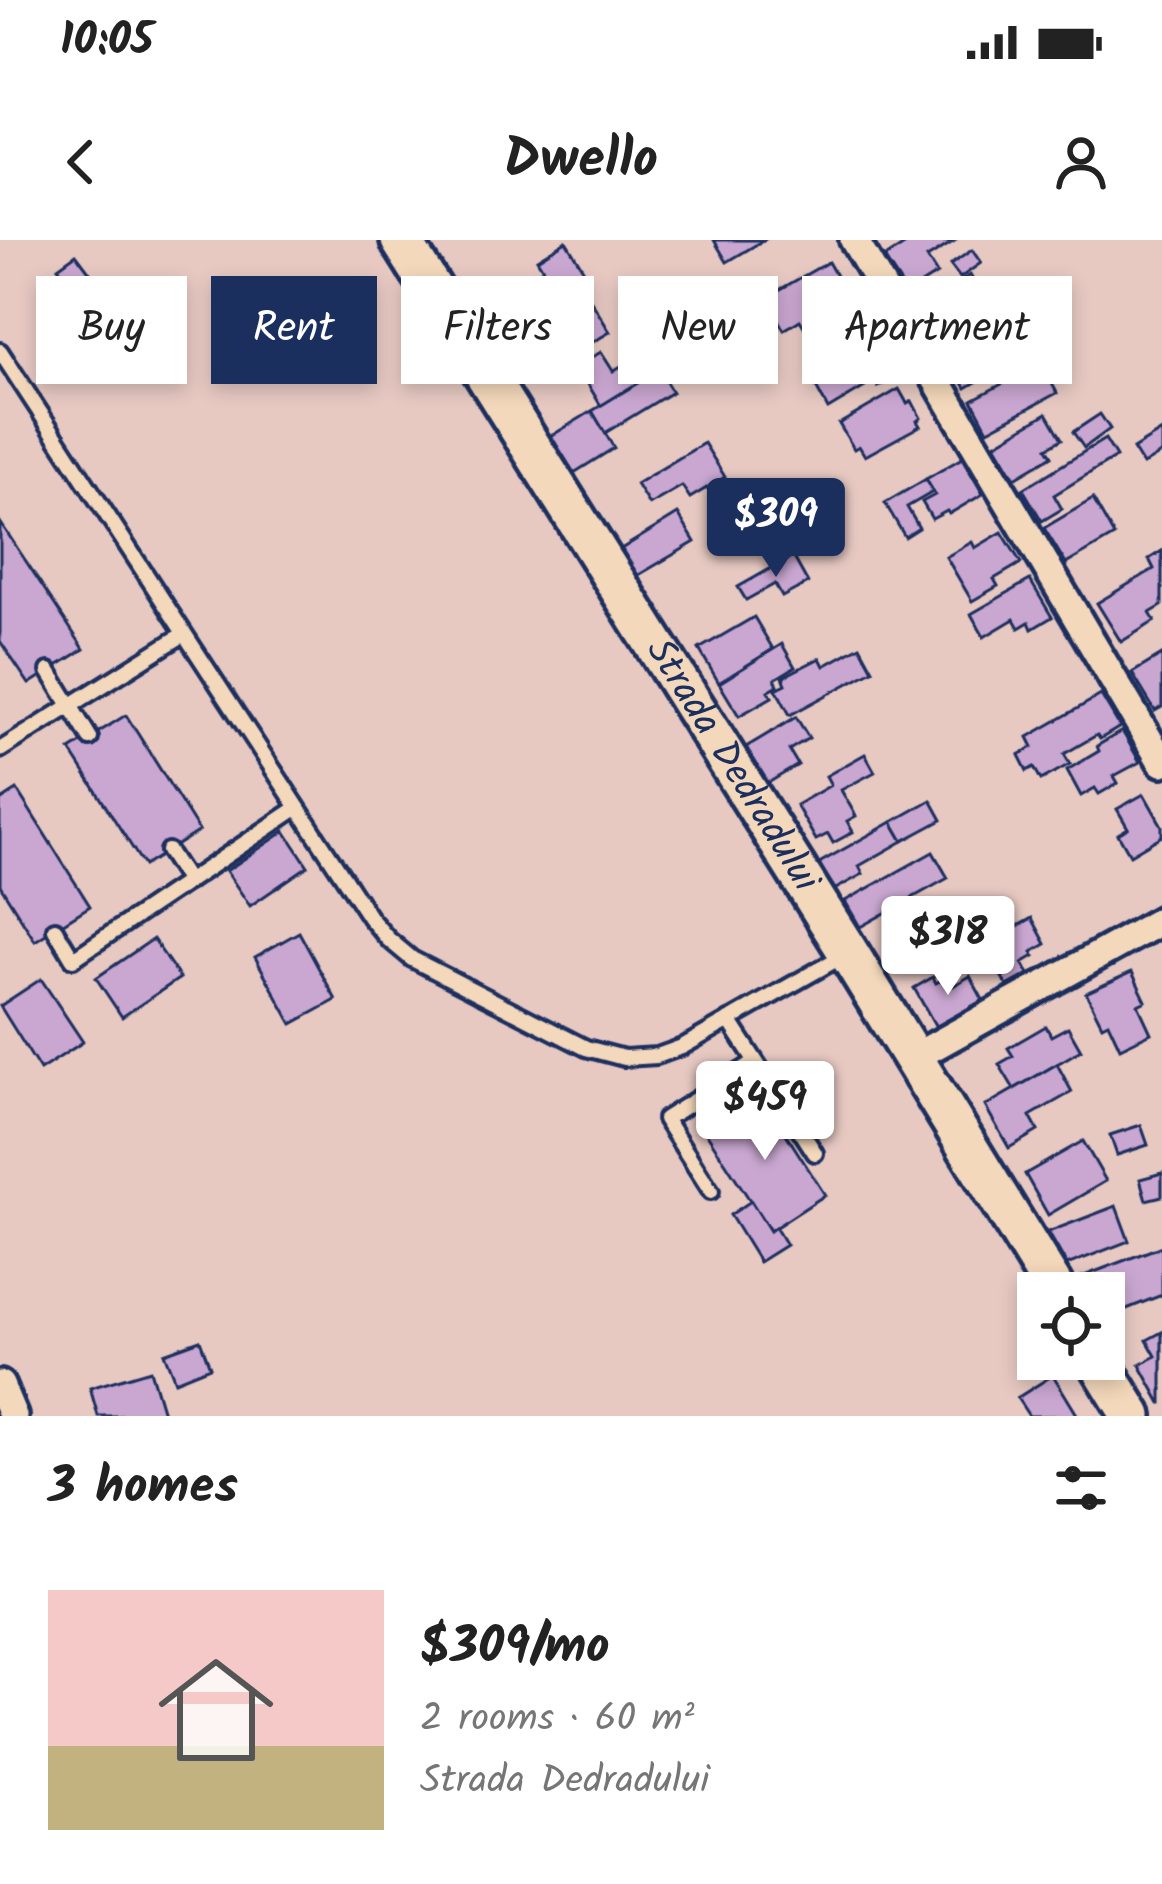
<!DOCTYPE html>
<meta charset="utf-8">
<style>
:root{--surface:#fff;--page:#f6f6f6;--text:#222;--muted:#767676;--accent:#1b2f5e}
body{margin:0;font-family:Kalam,sans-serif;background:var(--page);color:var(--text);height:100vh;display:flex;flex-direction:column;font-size:45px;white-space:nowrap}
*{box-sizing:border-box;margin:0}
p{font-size:39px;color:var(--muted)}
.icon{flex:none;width:66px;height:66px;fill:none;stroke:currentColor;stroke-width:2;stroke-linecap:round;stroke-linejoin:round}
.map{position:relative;height:1176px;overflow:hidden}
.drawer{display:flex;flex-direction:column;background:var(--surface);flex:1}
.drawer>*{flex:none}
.banner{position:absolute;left:36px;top:36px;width:1092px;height:108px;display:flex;gap:24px}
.buttons{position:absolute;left:1017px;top:1032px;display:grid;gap:24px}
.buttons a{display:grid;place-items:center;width:108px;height:108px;border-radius:0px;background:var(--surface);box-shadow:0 6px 18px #0003;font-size:60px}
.price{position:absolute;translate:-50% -102px;padding:0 27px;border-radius:12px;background:#fff;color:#222;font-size:39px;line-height:78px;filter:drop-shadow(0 3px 6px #0008)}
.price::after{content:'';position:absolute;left:50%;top:72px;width:36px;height:27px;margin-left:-18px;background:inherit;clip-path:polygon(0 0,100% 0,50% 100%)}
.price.on{background:var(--accent);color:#fff}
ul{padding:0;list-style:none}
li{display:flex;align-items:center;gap:36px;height:300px;padding:0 48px}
li span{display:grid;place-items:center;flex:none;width:336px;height:240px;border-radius:0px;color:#555}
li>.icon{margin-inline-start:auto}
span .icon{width:144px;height:144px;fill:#fffc;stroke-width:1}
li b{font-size:51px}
h2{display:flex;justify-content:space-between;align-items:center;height:144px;padding:0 48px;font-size:51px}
.chip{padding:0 42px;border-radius:0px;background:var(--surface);box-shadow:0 6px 18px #0003;font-size:42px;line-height:108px}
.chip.on{background:var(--accent);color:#fff}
.status{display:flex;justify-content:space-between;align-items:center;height:84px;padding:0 60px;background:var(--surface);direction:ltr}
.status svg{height:33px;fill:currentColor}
header{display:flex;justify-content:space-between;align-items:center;height:156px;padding:0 48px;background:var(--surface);font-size:54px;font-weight:700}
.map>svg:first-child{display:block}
</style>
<div class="status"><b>10:05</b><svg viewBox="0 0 49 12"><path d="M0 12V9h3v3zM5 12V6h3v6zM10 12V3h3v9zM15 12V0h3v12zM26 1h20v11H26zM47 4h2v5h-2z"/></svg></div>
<header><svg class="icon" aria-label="back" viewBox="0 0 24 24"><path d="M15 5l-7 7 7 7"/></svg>Dwello<svg class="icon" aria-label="person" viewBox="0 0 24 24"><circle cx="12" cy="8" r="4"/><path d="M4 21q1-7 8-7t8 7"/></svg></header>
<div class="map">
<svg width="1162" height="1176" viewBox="0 0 1162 1176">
<rect width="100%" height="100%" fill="#e7c9c2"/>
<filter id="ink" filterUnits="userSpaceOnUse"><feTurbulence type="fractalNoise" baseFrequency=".00833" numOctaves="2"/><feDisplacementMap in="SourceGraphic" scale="24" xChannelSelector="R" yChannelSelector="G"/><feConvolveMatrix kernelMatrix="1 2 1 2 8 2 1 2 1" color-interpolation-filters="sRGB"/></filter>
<g filter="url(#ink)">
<g fill="#caa7d1" stroke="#1b2f5e" stroke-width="3">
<path d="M714,0H764L727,22Z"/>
<path d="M912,0L953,2L927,18L937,34L907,53L884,18Z"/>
<path d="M566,1L586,34L555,52L549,43L543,46L535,33L543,29L537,19Z"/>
<path d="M972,10L981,23L960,38L950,25Z"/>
<path d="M76,14L94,38L76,51L58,27Z"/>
<path d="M828,22L846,53L826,65L831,73L805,88L800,80L784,90L765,58Z"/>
<path d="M970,35L981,54L962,65L973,83L939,104L917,68Z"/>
<path d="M585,51L610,92L593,102L569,61Z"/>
<path d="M555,57L572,84L505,125L488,97Z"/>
<path d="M1024,86L1036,107L966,148L954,126Z"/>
<path d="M886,97L906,131L878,147L871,136L862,141L865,147L828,169L812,140Z"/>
<path d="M601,112L613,131L629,121L641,141L601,166L577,126Z"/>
<path d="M1041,123L1057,153L988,190L972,160Z"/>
<path d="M659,130L672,152L605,193L592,171Z"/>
<path d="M899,149L907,163L912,161L921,178L917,181L920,186L865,216L859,206L854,209L839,184Z"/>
<path d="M592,171L614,208L574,233L551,196Z"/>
<path d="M1047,173L1062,199L1047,208L1052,216L1015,238L995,204Z"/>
<path d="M1100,174L1110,189L1084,208L1073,192Z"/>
<path d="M1162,191V213L1143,225L1133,209Z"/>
<path d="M1105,199L1116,217L1054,255L1062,269L1042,281L1023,249Z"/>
<path d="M704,203L725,237L690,258L682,246L649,265L636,244Z"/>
<path d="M962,218L983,254L949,274L947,271L932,279L922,262L935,255L926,239Z"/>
<path d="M926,239L933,252L907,267L919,288L905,297L885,263Z"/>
<path d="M1093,259L1114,296L1066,324L1044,288Z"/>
<path d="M678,274L695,302L637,336L621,309Z"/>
<path d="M796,277L811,305L780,323L764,295Z"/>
<path d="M0,282L84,409L29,444L0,401Z"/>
<path d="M1002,292L1021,323L994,339L998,346L972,361L946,317L972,302L975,308Z"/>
<path d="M1162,311V366L1150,373L1155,381L1121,402L1097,363L1154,329L1149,319Z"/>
<path d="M793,316L808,343L782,357L775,344L746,360L738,347Z"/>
<path d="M1030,340L1052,377L1032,389L1029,382L1019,388L1014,379L984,397L971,374Z"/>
<path d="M754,377L773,409L719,443L699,409Z"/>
<path d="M782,404L795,427L775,439L778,445L768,451L772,457L739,476L719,443Z"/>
<path d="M860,406L873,430L790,475L776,449L786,444L783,437L820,418L824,426Z"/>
<path d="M1162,415V467L1155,471L1132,433Z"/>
<path d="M1101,455L1120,487L1100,499L1097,495L1064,514L1070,524L1041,540L1034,527L1027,531L1019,515L1033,507L1028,497Z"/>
<path d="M126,475L199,591L144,626L70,510Z"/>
<path d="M796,477L809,498L789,510L798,525L768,543L746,507Z"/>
<path d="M1122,491L1140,522L1114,536L1118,543L1099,554L1095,548L1081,556L1067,530L1099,511L1097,506Z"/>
<path d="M865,514L875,532L841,550L856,576L847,581L853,592L833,603L828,594L816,600L796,565L831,545L826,536Z"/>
<path d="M17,550L90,666L35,701L0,645V561Z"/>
<path d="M1144,554L1162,586V596L1130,615L1118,594L1128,588L1117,569Z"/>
<path d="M931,560L942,580L903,601L892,582Z"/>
<path d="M892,582L903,601L859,626L863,634L834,650L819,623Z"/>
<path d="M285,591L308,626L250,666L226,631Z"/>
<path d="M933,612L948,638L860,687L845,661Z"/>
<path d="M957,671L967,689L899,727L889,709Z"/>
<path d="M1032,678L1046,704L1032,712L1034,716L1022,723L1029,734L1007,746L984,705Z"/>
<path d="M299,692L336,760L292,784L255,717Z"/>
<path d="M153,699L180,738L122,777L96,738Z"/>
<path d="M1132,732L1146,761L1138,765L1151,793L1120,808L1108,782L1102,785L1086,753Z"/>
<path d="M970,736L983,760L936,787L914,748L933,737L936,743L947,737L953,746Z"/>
<path d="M41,739L83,802L40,830L0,766Z"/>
<path d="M1046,786L1051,796L1068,787L1081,810L1014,849L999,824L1013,816L1008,808Z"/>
<path d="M1057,824L1072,852L1030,876L1038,891L1009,908L985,866Z"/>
<path d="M761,855L825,955L770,991L705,891Z"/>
<path d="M1141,885L1148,905L1117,915L1110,895Z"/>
<path d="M1083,901L1106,941L1048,975L1025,934Z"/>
<path d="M1162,933V956L1146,960L1140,939Z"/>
<path d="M751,961L770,991L775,987L786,1005L759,1022L730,975Z"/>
<path d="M1116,966L1129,1001L1067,1025L1048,992Z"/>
<path d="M1162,1006V1055L1104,1078V1053H1085L1076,1039Z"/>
<path d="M1162,1092V1163H1161L1140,1125L1156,1116L1147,1100Z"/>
<path d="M200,1100L210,1127L175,1141L164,1113Z"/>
<path d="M150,1130L163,1173L153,1176H98L90,1148Z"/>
<path d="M1053,1135L1078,1176H1029L1017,1158Z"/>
</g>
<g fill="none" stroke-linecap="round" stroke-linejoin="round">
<g stroke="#1b2f5e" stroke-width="22">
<g id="service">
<path d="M0,111L370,678L388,699L412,719L586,808L624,818L657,816L682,807L846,714"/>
<path d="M49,431L90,498"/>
<path d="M0,510L184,394"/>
<path d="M168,611L188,642"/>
<path d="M55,689L73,719L297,568"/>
<path d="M729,780L815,913"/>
<path d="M711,951L665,879L755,822"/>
</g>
</g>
<g stroke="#1b2f5e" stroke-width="36">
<g id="minor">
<path d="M854,0L1162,522"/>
<path d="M913,818L1162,680"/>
<path d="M0,1145L13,1176"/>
</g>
</g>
<g stroke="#1b2f5e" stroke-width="48">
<g id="secondary">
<path id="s1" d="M401,0L848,712L1057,1053"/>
<path d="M1097,1119L1132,1176"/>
</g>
</g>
<use href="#service" stroke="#f4d8bb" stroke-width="14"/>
<use href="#minor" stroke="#f4d8bb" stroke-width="27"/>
<use href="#secondary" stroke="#f4d8bb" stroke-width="39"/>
</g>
</g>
<g text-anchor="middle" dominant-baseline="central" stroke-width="10" stroke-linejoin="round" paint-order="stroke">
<g font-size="39" fill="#1b2f5e" stroke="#f4d8bb">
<text stroke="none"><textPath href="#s1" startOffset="621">Strada Dedradului</textPath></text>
</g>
</g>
</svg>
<div class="buttons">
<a><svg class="icon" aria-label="locate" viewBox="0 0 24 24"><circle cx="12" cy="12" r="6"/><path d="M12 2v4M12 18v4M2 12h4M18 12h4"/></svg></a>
</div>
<b class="price on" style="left:776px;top:340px">$309</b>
<b class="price" style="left:948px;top:758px">$318</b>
<b class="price" style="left:765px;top:923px">$459</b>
<div class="banner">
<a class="chip">Buy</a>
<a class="chip on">Rent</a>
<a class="chip">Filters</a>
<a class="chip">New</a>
<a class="chip">Apartment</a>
</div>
</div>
<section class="drawer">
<h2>3 homes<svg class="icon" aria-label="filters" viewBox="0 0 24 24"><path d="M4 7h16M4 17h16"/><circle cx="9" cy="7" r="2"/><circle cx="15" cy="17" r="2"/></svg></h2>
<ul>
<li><span style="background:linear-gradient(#f6c9c9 65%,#c2b280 0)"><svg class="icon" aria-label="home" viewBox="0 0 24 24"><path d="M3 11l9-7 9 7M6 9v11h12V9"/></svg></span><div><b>$309/mo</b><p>2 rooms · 60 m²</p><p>Strada Dedradului</p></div></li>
</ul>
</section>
